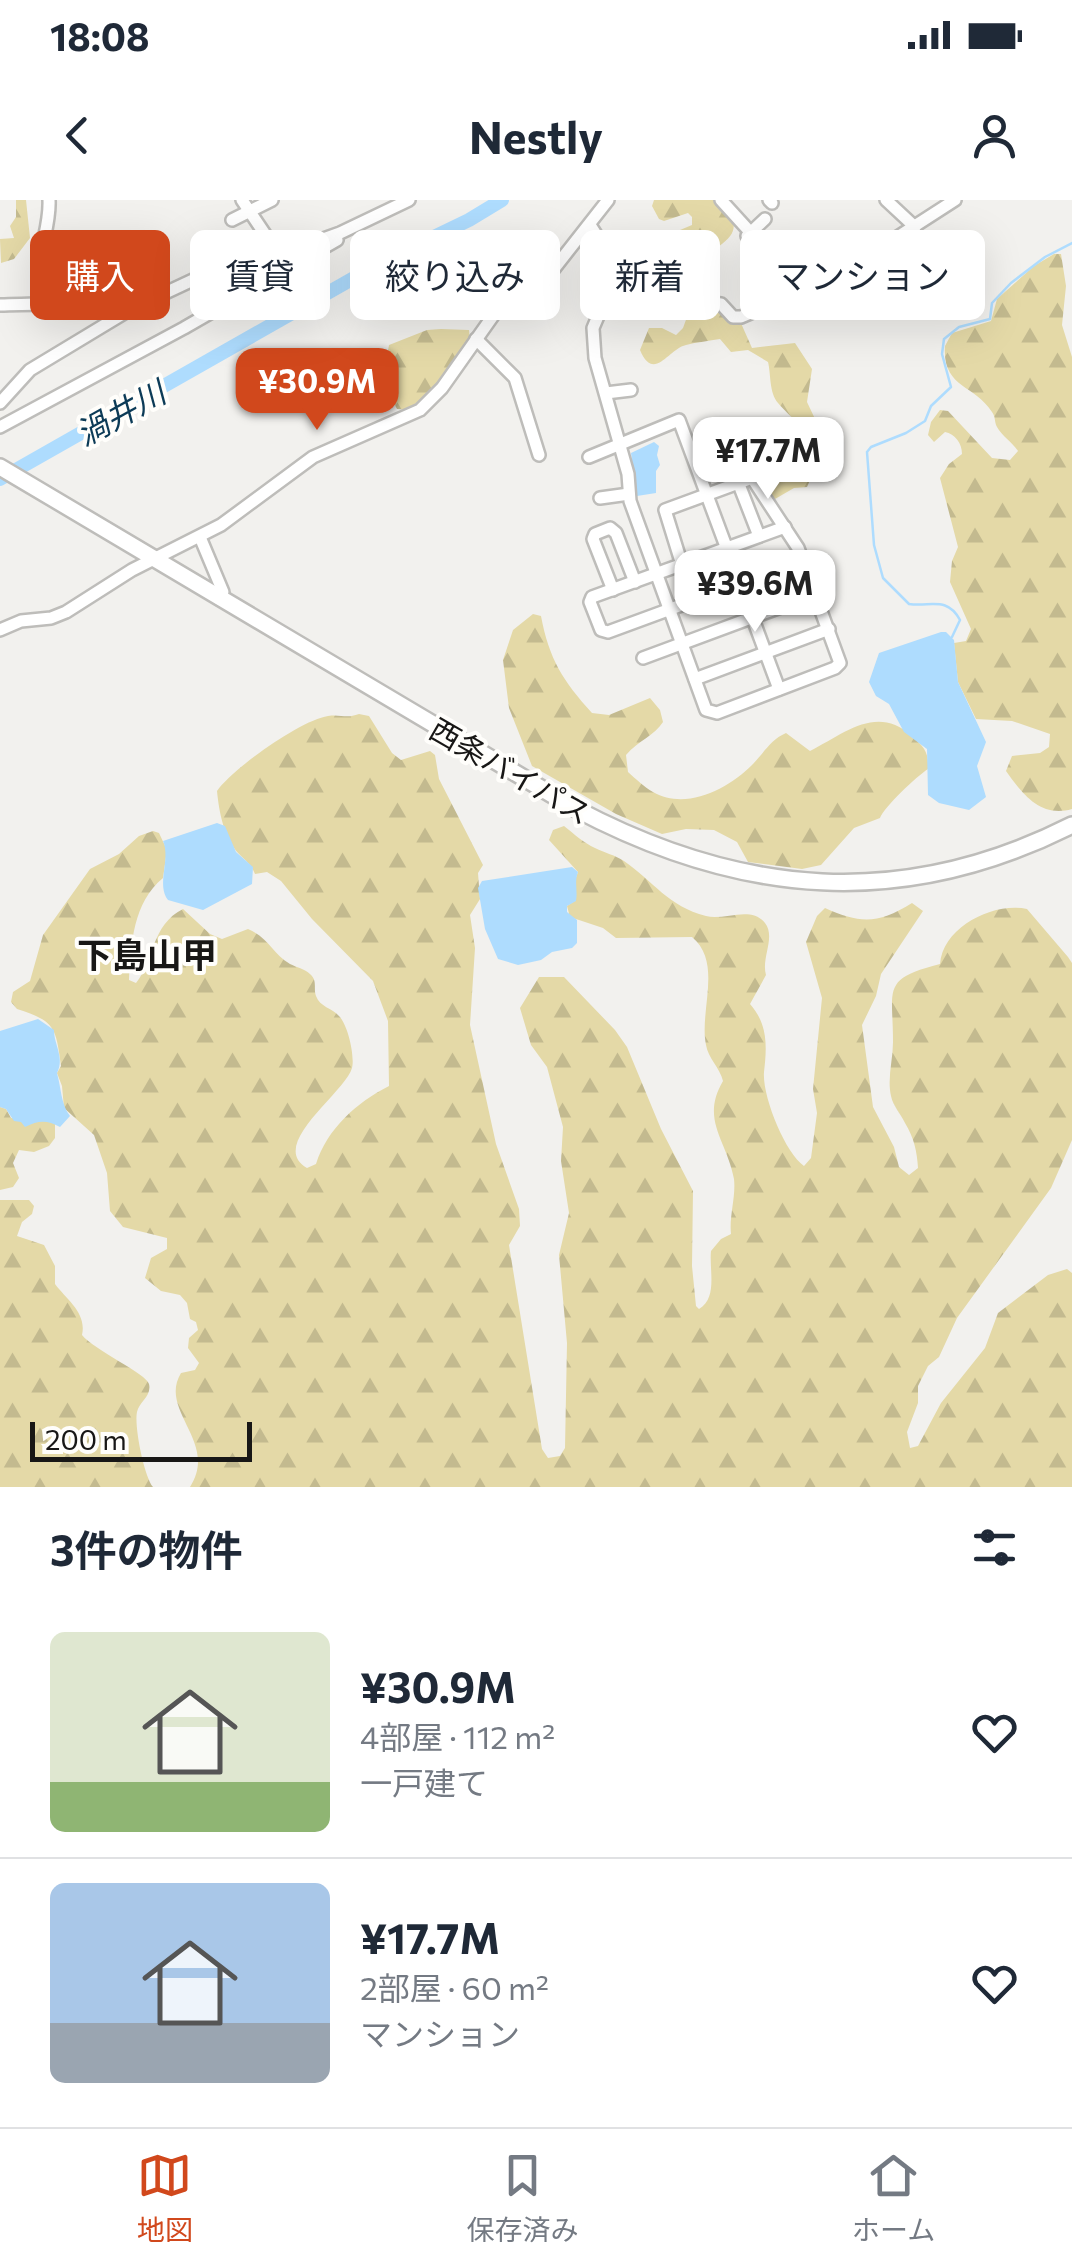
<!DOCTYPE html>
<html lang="ja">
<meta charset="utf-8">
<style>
:root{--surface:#fff;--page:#f2f2f3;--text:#1f2937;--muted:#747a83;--line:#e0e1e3;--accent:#d1481c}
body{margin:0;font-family:Commissioner,"Noto Sans JP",sans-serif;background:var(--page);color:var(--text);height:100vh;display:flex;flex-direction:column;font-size:38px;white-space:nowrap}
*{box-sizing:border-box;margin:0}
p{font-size:32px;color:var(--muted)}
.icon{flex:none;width:55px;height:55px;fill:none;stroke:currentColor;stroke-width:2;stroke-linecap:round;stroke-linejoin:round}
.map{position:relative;height:1287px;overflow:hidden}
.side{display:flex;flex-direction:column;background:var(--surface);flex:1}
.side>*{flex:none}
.top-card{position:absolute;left:30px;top:30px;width:1012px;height:90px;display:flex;gap:20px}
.scale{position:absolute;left:30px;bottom:25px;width:222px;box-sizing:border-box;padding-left:10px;border:5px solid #181716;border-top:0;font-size:28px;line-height:35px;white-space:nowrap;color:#181716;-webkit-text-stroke:8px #fffefb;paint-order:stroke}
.price{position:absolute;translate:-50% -85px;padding:0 22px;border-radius:20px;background:#fff;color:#222;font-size:32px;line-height:65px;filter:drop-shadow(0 2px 5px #0008)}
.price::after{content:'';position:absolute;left:50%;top:60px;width:30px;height:22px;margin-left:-15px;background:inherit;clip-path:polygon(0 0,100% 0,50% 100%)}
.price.current{background:var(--accent);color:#fff}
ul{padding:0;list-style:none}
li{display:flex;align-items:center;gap:30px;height:250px;padding:0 50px}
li+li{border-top:2px solid var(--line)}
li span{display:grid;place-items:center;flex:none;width:280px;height:200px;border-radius:15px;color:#555}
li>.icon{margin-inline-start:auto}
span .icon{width:120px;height:120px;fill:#fffc;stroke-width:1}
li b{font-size:42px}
h2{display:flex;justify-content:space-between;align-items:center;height:120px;padding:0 50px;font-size:42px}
.tag{padding:0 35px;border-radius:15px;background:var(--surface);box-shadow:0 10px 40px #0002;font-size:35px;line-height:90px}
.tag.current{background:var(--accent);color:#fff}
.status{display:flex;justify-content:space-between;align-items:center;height:70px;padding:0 50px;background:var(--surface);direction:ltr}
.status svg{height:28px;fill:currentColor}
header{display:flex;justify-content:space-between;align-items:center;height:130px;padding:0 50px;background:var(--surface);font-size:45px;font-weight:700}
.dock{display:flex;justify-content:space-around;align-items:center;height:140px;border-top:2px solid var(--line);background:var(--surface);font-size:28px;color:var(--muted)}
.dock a{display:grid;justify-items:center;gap:5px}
.dock .current{color:var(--accent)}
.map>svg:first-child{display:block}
</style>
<div class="status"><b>18:08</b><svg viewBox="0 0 49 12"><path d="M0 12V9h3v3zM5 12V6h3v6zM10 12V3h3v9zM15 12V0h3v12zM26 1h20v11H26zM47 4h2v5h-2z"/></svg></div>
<header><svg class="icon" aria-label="back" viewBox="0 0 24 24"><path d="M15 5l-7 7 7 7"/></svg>Nestly<svg class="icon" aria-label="person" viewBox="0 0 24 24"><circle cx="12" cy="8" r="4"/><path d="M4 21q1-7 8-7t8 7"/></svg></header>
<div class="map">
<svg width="1072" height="1287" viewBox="0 0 1072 1287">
<defs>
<pattern id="forest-firs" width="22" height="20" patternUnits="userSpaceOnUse" patternTransform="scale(2.5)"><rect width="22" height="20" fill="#e4d9a7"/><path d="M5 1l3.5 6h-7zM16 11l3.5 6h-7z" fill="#c3ba8f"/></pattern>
</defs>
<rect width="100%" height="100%" fill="#f2f1ee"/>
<g fill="url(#forest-firs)">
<path d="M16,0H26L30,38L14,59L1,63L0,39L14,38L10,26L16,17Z"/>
<path d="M654,0H729C735,28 740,32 714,50H666L668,35L692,25V17L688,13L664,21L659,19L652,6Z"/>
<path d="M1054,54H1061L1066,86L1062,125L1072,157V609C1041,618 1023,595 1006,571L1012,556L1040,553L1049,547L1050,534L1012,521L976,519L958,482L954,443L966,441L971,429L950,382L952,361L958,347L940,278L949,264L962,254C962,243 955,234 945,232L934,242L928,235L931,222L940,210L948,211L992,258L1010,260L1018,251C1012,242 1002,236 997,227C994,221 996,218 992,212C974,184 942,188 945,146L952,133L991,121L997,99L1034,66Z"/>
<path d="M711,104L740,121L752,148L795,143L812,169L807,202L816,221L820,257L807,287L794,288L775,299L770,293V286C781,277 779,271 786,262L795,263L804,259C810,226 796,224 778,203C769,193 771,174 768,162L748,150L731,152L720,139C709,141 697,142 686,145C668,149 654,183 640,150L649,128H662L676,135L683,128L691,106Z"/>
<path d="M441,129L469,130L470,140L433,189L408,210L397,209L376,169L386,162L389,145L427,130Z"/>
<path d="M533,414L541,416C549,459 563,481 592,513L609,515L650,498L660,510L663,522C655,535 638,541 626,555L628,572C636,579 644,587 653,592C686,611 728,589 752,565C764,553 770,540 786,533L810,551C845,533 877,504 912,536C924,547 929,552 928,569C917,576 884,607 880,618L854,628L821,665L802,669L748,662L737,642L714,630L686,629L662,634L616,614L532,566L509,508L503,460L513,430Z"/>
<path d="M359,514L369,516L392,553L401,560L430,551L435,555L439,579L483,665L478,673L480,699L470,715L475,748L470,825L496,944L519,1009L520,1026L509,1045L542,1249L548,1258L560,1256L565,1248L567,1143L559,1055L569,1013L561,961L563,927L547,867L531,845L520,808L539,777H564L615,830L627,847L661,929L693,991L692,1066L696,1106L699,1109C718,1098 709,1070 711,1051L721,1039L731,1034C729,1016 736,997 734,979C727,940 700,920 723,881C720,868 708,858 706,845C699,810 723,763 692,737L616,738L603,728L570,717L567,706L576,700L574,683L578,672L549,640L553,630L564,626C574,634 584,643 595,648C605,653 615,655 624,661C654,682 668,706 706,716C724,721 751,705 765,723C776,737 761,758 766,775L750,804C768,824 767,847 764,872C762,896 785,953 804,966L811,958L817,913L813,889L822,798L806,742L817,716L825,708C861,724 878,724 912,703L923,711L881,774L876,796L862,825L873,907L894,947L899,967L909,975L918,968C917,951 914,938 905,923C901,914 893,906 891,896C887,878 893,860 893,842C893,788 881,779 940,764C943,727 993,702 1027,709L1068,757L1072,763V940L1051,988L957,1118L939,1157L928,1166L918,1186V1203L907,1232L910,1248L918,1246L941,1203L985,1148L998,1113L1048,1075L1067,1069L1072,1073V1287H190C219,1242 158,1211 181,1173L195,1170L199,1163L188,1148L189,1138L198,1130L196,1122L190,1119L187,1103L180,1095L161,1091L145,1078L151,1058L167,1049V1038L123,1027L110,1011L107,973L94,935L64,908L62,886L57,873L61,866C56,826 54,821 17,809L11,802L13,792L30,781L43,735L90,669L119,654L139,636L153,631L159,633L167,650L163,678C133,703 131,743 129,780L136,783C154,761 151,725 183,709L210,734L222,739L248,729C269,738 272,753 290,764C296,767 305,769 310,774C318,781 313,788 316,796C320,807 332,808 339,816C348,825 355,856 352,868C345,893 267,945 307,968L316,964C327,929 357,902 389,886L388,821L373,781L312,719L281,681L267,672L255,674C251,664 246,661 239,654C224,638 219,612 217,591C232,569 301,520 328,516C341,514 346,519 359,514Z"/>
<path d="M0,907L6,909L11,918L50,921L55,924V938L49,946L34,952L19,950L13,963L19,978L13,987L0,990Z"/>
<path d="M0,1000H29L34,1006L32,1014L22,1022L17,1036L44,1045L55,1066V1084C67,1100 87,1113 82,1135C94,1150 147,1174 149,1184C152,1196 139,1202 137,1212C134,1226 144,1276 153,1287H0Z"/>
</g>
<g fill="#aedcfe">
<path d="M654,242L659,246L657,255L660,265L656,271V293L637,296L631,253Z"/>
<path d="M941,432H946L954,440L958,482L986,542L977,566L986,597L969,610L939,603L928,595L927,549L904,532L889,504L876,496L869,482L879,453Z"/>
<path d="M217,623L225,626L236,652L253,667L252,684L203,710L168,700C156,684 171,660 163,641Z"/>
<path d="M572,667L578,672C574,683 578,690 576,701L567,706V712L577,720V743L572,748L552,752L541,760L518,765L498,759L485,729L478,688L482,681Z"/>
<path d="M38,819L54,830C54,845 65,858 57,873C61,887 61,905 70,916L60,927C47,920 39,920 25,927L21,922L14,921L6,909L0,907V831Z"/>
</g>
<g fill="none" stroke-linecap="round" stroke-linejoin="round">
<path stroke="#aedcfe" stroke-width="2.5" d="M952,437L960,420C947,396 931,407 909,404L883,378L874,345L867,252L871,247L906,233L925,221L931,206L951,187L942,154L944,139L959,127L990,119L992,103L1011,83L1045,57L1072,43"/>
<path stroke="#aedcfe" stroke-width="14" d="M0,279L382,62L469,20L502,0"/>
<g stroke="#bebdba" stroke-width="16">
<g id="minor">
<path d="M242,0L279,55"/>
<path d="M721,0L751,33"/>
<path d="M769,0L772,3"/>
<path d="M886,0L915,27"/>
<path d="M232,20L272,0"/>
<path d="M590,25L618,69L593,128L595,158L628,274L630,301L706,510L717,513L835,468L840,463L798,348L752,278L665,310L682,365"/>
<path d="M747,36L765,19"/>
<path d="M655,56L660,92"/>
<path d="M678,56L689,100L721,104L733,117H741L834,78L955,0"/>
<path d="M618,69L628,68L645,55L702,54"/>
<path d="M615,81L629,95"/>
<path d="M49,103C27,69 51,35 49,0"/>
<path d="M0,105C21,104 43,105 64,102C94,99 127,78 156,96"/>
<path d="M476,139L515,178L539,255"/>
<path d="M606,193L631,190"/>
<path d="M0,203L30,170L131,109L195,79L259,62L340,33L409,0"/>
<path d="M0,227L184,128L337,40"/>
<path d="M589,257L679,220L779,489"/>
<path d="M738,282L759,336"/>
<path d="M600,298L629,294"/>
<path d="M785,327L592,397L590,402L601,430L608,432L804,360"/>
<path d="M200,337L223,392L219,399"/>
<path d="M613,390L593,339L595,334L610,328L616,333L635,382"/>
<path d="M0,430L21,421L51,418L66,412L132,370L221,325L313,257L420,210L442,188L495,113L553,70L608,0"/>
<path d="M643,458L816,394"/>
<path d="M695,479L829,429"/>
</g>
</g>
<g stroke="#bebdba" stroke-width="20">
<path id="highway" d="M0,267L576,609C741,696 902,711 1072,625"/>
</g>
<use href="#minor" stroke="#fff" stroke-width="11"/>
<use href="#highway" stroke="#fff" stroke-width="15"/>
</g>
<g text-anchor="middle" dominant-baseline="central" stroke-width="8" stroke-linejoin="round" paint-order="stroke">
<g font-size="30" fill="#181716" stroke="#fffefb">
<text transform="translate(511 570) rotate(30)">西条バイパス</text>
</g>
<g font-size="32" font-style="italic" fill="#0c3b57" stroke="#fffefb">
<text transform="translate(120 212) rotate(-29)">渦井川</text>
</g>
<g font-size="35" font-weight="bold" fill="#181716" stroke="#fffefb">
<text x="147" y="753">下島山甲</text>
</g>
</g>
</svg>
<div class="scale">200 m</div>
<b class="price current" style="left:317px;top:233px">¥30.9M</b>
<b class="price" style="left:768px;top:302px">¥17.7M</b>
<b class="price" style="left:755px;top:435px">¥39.6M</b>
<div class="top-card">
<a class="tag current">購入</a>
<a class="tag">賃貸</a>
<a class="tag">絞り込み</a>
<a class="tag">新着</a>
<a class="tag">マンション</a>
</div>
</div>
<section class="side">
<h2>3件の物件<svg class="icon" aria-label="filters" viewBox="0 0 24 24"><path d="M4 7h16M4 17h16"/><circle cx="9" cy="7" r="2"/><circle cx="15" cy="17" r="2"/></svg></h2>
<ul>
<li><span style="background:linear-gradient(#dfe7d0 75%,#8fb573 0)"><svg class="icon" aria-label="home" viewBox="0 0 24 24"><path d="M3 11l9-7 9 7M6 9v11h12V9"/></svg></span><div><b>¥30.9M</b><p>4部屋 · 112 m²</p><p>一戸建て</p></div><svg class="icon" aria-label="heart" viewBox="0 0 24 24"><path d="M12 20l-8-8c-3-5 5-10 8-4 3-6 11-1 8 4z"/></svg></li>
<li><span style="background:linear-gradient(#a9c7e8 70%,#9aa5b1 0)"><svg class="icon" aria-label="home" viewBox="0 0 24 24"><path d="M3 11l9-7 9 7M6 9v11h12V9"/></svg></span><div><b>¥17.7M</b><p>2部屋 · 60 m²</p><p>マンション</p></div><svg class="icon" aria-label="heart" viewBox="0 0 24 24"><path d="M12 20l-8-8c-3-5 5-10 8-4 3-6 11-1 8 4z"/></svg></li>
</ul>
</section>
<nav class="dock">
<a class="current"><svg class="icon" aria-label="map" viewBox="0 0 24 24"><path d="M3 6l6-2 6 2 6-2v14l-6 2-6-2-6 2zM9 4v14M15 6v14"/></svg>地図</a>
<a><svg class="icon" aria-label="saved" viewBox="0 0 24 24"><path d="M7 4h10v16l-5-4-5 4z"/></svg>保存済み</a>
<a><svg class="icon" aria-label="home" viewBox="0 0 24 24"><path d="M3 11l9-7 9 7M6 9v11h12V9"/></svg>ホーム</a>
</nav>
